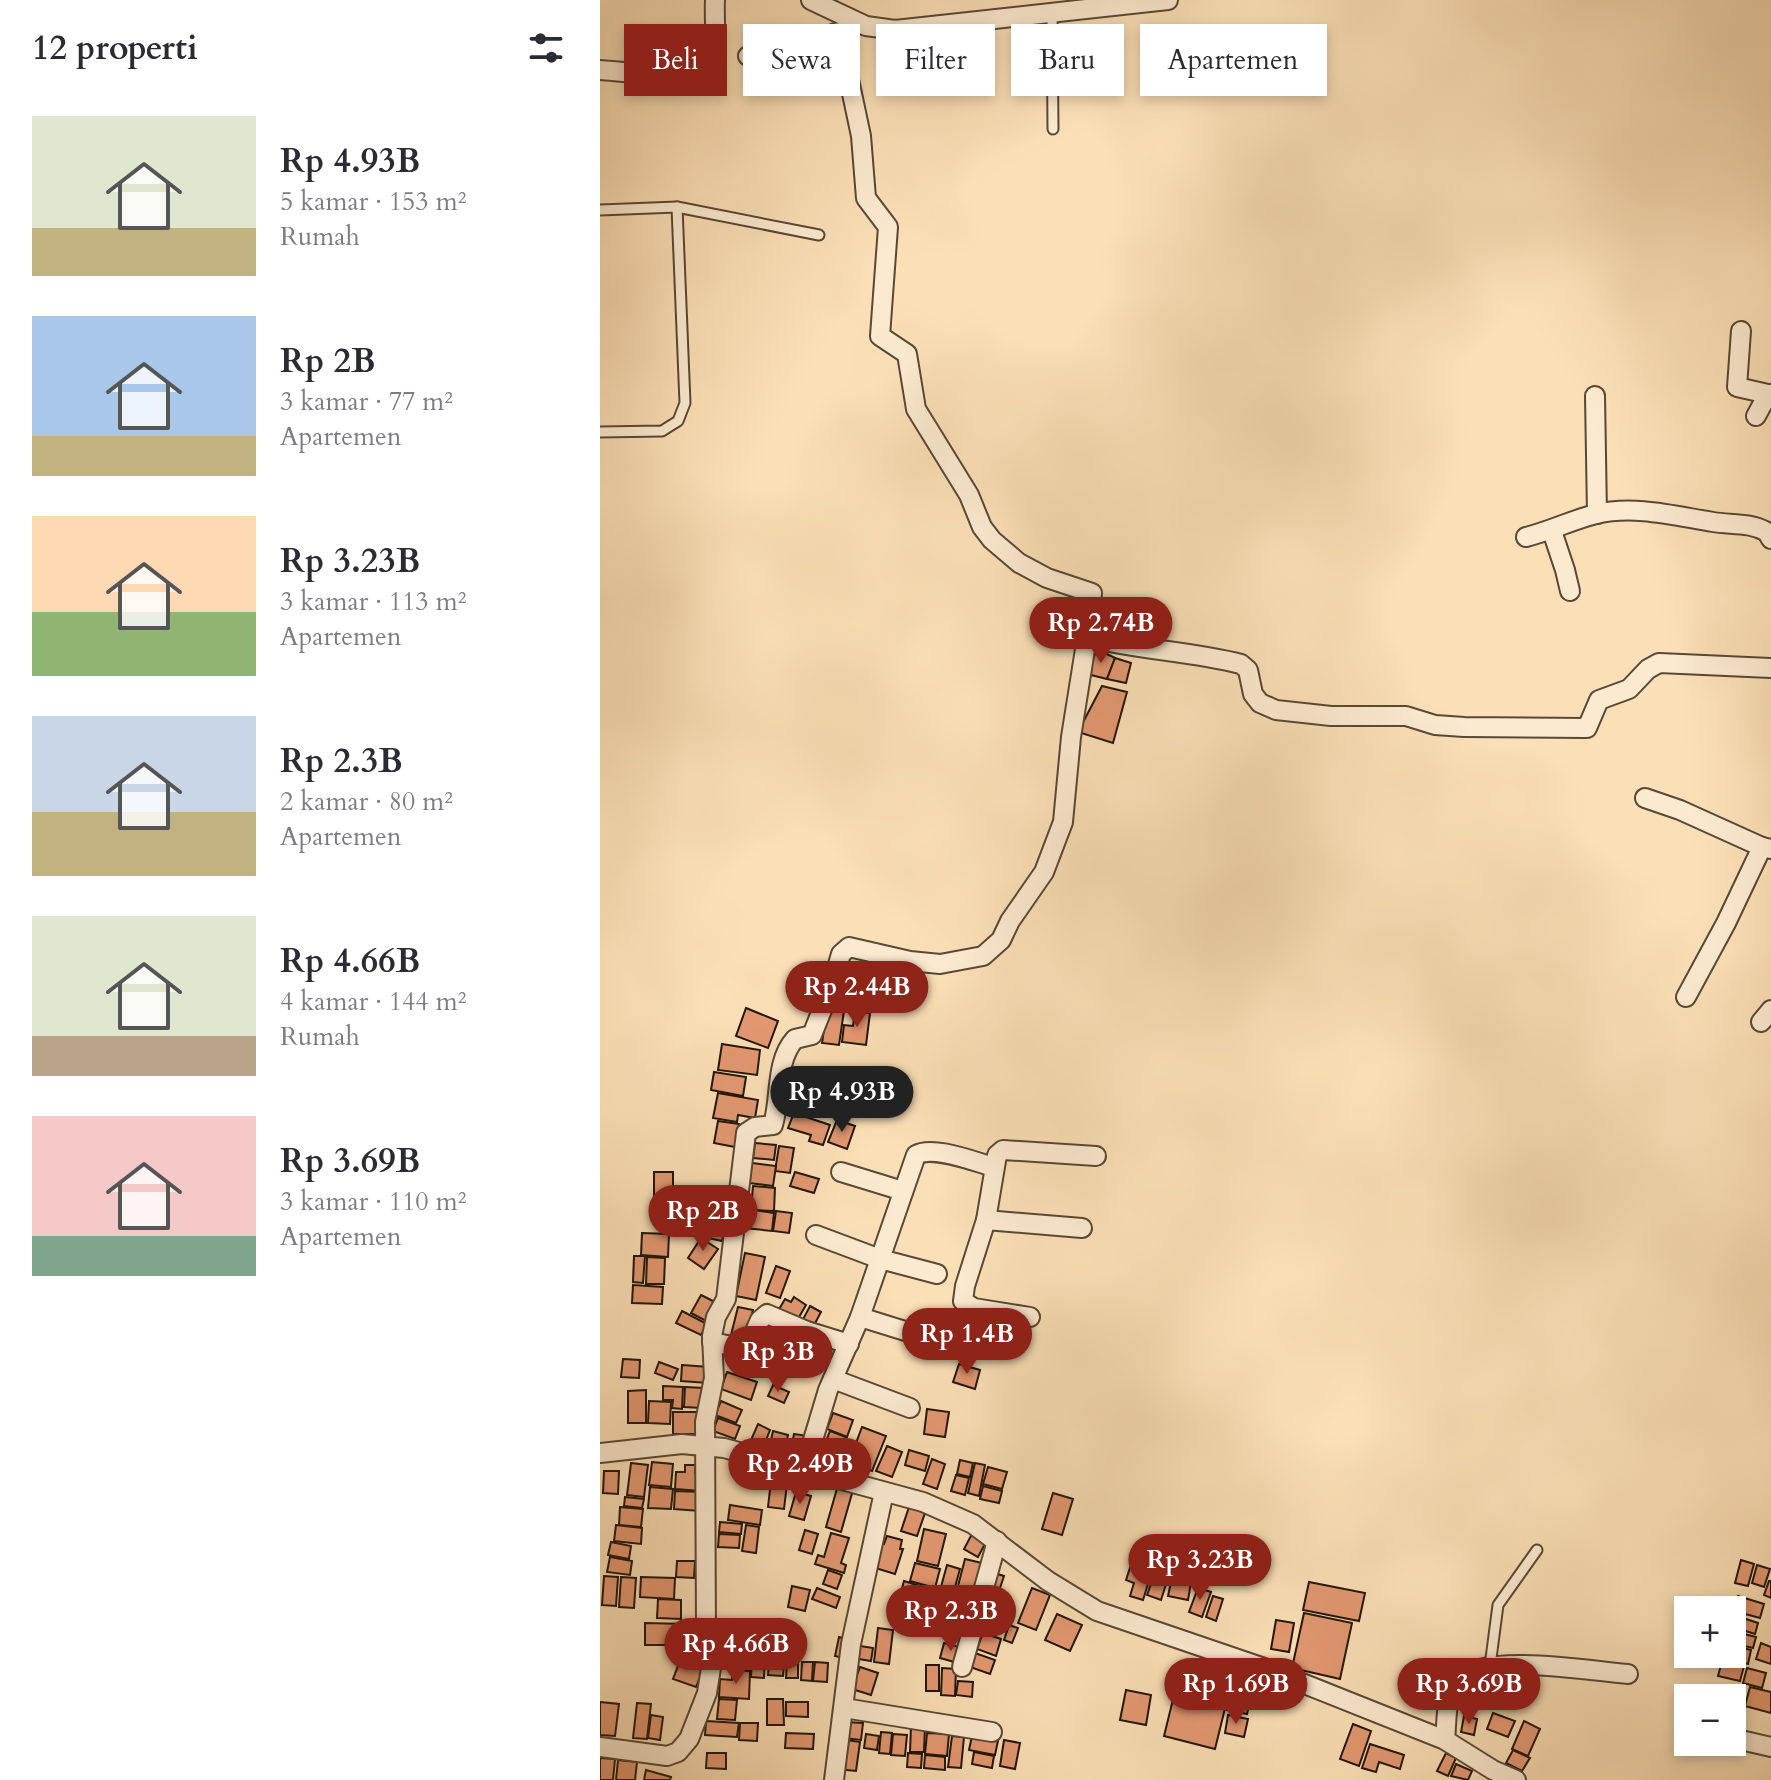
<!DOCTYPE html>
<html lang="id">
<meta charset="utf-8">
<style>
:root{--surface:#fff;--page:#f7f7f7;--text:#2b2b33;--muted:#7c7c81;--accent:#8f2418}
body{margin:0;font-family:Cardo,serif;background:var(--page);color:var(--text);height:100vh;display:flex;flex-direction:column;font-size:30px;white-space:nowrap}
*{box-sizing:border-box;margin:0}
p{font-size:26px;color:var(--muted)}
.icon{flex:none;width:44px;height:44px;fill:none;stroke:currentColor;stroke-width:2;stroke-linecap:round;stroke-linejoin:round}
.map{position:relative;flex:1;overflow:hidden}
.details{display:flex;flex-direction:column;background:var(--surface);width:600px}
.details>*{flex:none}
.hud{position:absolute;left:24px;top:24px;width:760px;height:72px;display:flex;gap:16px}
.tools{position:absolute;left:1074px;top:1596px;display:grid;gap:16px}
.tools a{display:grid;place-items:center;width:72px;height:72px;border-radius:0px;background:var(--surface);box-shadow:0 4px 12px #0003;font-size:40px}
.price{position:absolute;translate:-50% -68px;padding:0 18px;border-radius:28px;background:var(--accent);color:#fff;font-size:26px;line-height:52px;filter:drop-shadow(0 2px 4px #0008)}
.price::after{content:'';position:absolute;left:50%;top:48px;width:24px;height:18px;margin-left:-12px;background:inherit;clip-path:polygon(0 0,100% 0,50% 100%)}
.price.selected{background:#222;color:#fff}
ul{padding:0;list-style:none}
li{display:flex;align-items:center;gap:24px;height:200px;padding:0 32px}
li span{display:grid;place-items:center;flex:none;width:224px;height:160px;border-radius:0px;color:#555}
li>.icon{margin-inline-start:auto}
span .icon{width:96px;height:96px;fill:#fffc;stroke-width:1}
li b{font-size:34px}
h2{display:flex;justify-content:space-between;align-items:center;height:96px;padding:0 32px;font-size:34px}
.chip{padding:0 28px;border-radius:0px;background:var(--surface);box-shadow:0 4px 12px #0003;font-size:28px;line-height:72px}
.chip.selected{background:var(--accent);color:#fff}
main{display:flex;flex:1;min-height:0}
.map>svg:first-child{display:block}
</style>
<main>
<section class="details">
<h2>12 properti<svg class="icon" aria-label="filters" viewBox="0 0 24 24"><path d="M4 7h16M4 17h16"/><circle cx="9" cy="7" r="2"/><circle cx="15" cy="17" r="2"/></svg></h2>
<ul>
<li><span style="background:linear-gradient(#dfe7d0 70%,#c2b280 0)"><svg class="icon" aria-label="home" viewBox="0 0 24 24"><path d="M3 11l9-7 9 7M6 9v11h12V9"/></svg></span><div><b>Rp 4.93B</b><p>5 kamar · 153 m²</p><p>Rumah</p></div></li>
<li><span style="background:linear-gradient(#a9c7e8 75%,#c2b280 0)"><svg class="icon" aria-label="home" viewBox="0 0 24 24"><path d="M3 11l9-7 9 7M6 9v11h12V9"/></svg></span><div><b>Rp 2B</b><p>3 kamar · 77 m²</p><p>Apartemen</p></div></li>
<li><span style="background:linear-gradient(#ffd9b3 60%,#8fb573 0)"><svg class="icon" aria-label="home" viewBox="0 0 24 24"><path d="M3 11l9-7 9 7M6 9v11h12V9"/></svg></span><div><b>Rp 3.23B</b><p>3 kamar · 113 m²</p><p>Apartemen</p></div></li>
<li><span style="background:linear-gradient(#c9d6e8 60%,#c2b280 0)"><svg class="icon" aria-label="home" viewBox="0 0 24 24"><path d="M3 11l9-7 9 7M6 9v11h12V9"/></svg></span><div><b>Rp 2.3B</b><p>2 kamar · 80 m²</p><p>Apartemen</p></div></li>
<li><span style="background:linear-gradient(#dfe7d0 75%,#b9a48a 0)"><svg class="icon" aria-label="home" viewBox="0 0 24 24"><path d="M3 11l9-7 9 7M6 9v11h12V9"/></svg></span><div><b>Rp 4.66B</b><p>4 kamar · 144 m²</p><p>Rumah</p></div></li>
<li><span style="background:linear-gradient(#f6c9c9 75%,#7fa58c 0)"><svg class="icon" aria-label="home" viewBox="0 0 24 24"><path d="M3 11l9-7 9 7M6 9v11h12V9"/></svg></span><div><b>Rp 3.69B</b><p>3 kamar · 110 m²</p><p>Apartemen</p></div></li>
</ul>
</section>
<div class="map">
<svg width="1171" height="1780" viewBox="0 0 1171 1780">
<rect width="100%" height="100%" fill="#fbdfb6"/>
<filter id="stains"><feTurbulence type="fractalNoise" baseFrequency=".0025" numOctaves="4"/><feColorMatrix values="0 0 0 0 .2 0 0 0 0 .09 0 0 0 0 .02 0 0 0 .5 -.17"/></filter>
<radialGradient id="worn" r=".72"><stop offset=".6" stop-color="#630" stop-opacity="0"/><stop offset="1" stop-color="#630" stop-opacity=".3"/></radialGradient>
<g fill="#e39871" stroke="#21150a" stroke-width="2">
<path d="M497,649L515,658L507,679L487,674Z"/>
<path d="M515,658L531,663L526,683L507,679Z"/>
<path d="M502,686L527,692L513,743L478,732Z"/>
<path d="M242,962L259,967L253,991L235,986Z"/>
<path d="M146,1008L178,1021L168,1048L136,1036Z"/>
<path d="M227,1009L244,1011L239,1045L222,1043Z"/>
<path d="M255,1011L270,1013L266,1045L242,1042L244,1025L253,1026Z"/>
<path d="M122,1044L160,1050L157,1075L118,1070Z"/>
<path d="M114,1072L146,1077L143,1096L111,1090Z"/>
<path d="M118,1093L158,1100L155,1118L138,1115L137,1122L113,1118Z"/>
<path d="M194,1113L230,1125L223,1145L209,1141L211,1135L188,1128Z"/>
<path d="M237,1120L255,1126L247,1149L228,1142Z"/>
<path d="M118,1121L139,1124L135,1147L114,1143Z"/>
<path d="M155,1143L176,1145L174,1160L153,1158Z"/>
<path d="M179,1146L194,1148L190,1173L175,1171Z"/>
<path d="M152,1163L176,1166L173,1186L149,1183Z"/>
<rect x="54" y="1172" width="19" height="33"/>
<path d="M195,1172L219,1179L214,1193L190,1186Z"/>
<path d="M153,1186L175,1188L174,1211L151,1210Z"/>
<path d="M98,1203L112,1206L108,1222L94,1219Z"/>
<path d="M147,1209L174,1213L172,1231L145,1228Z"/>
<path d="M176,1211L192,1213L189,1233L173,1231Z"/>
<path d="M92,1220L125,1227L122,1241L90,1234Z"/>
<path d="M42,1233L69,1234L68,1257L41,1255Z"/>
<path d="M101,1238L118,1249L104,1269L88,1258Z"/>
<path d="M145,1253L165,1257L156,1300L136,1296Z"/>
<path d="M34,1256H45L43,1283L33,1282Z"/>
<path d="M47,1257L65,1258L64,1284H46Z"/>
<path d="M176,1266L190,1271L180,1298L166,1293Z"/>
<path d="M33,1285L63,1287L62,1304L32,1303Z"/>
<path d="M101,1295L117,1303L108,1322L91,1313Z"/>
<path d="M194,1297L206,1305L195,1324L178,1311L185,1299L191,1302Z"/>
<path d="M210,1306L221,1312L211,1331L200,1325Z"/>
<path d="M138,1307L153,1310L146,1338L131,1335Z"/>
<path d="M82,1311L107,1324L101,1335L76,1323Z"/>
<path d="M23,1359L40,1360L39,1378L21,1377Z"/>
<path d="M159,1359L183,1372L178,1382L154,1369Z"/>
<path d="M59,1362L78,1369L73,1380L55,1373Z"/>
<path d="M359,1364L380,1370L375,1389L353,1382Z"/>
<path d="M82,1365L109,1367L108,1383L81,1381Z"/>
<path d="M127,1372L157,1382L151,1400L121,1389Z"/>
<path d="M173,1385L189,1392L184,1403L168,1396Z"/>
<path d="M63,1386L83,1387L82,1409L72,1408L73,1400H63Z"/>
<path d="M85,1387L104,1388L102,1408L84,1407Z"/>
<path d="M46,1390V1423H28V1391Z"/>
<path d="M49,1401L71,1402L70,1424L48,1423Z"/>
<path d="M121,1401L142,1410L136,1423L115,1415Z"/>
<path d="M327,1409L349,1412L345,1437L324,1434Z"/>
<rect x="73" y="1412" width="24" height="22"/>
<path d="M233,1413L253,1420L247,1437L227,1429Z"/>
<path d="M118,1418L140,1426L135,1439L113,1431Z"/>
<path d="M158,1424L170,1430L164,1445L151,1440Z"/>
<path d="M262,1427L286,1436L272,1471L249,1462Z"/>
<path d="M173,1431L188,1435L184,1453L169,1449Z"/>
<path d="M230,1431L246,1437L235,1466L219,1459Z"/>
<path d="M194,1434L208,1436L206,1452L191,1449Z"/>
<path d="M287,1446L302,1452L292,1477L276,1471Z"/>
<path d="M309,1450L329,1456L325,1471L305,1465Z"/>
<path d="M332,1459L345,1464L337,1489L323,1484Z"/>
<path d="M360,1460L373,1463L370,1477L357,1474Z"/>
<path d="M52,1462L73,1464L71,1487L49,1485Z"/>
<path d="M31,1463L48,1465L44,1497L27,1495Z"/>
<path d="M375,1463L385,1465L379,1496L368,1493Z"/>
<path d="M85,1465H96L95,1473H102L101,1491L75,1489L76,1472H85Z"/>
<path d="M388,1467L407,1472L402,1489L383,1484Z"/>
<path d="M4,1471H19L18,1494L3,1493Z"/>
<path d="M356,1475L369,1478L365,1495L351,1491Z"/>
<path d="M171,1481L187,1484L184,1509L168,1507Z"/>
<path d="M238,1485L253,1490L241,1532L226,1527Z"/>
<path d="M383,1486L402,1491L399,1503L380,1499Z"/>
<path d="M50,1487L73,1489L71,1509L48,1508Z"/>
<path d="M75,1491L101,1492L100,1511L74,1509Z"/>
<path d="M196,1492L211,1496L204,1520L189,1516Z"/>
<path d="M453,1493L473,1499L462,1535L442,1529Z"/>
<path d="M25,1497L44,1499L42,1508L24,1506Z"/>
<path d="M130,1505L162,1510L160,1525L128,1520Z"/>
<path d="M20,1507L43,1509L41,1527L19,1525Z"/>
<path d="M309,1507L325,1513L317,1536L301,1531Z"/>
<path d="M120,1522L142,1524L141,1534L119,1532Z"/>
<path d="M16,1525L42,1528L41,1544L14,1541Z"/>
<path d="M146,1525L159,1527L156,1553L142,1551Z"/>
<path d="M324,1529L346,1534L338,1566L317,1561Z"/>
<path d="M205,1530L218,1534L212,1554L199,1550Z"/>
<path d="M231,1533L249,1538L241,1563L246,1565L244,1573L215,1564L218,1555L224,1557Z"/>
<path d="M119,1534L140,1535L139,1548L118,1547Z"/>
<path d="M372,1534L386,1542L378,1557L364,1549Z"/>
<path d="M287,1536L302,1540L300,1549H303L295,1574L269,1566L277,1541L284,1544Z"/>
<path d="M11,1542L31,1546L29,1559L8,1555Z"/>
<path d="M10,1557L32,1561L30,1575L7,1572Z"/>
<path d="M365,1559L382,1563L375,1590L358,1586Z"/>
<path d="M1141,1560L1154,1564L1148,1586L1135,1583Z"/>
<path d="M77,1561H95L94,1578L76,1577Z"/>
<path d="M532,1562L553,1568L543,1600L530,1596L534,1583L526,1580Z"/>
<path d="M315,1563L340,1569L335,1588L310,1581Z"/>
<path d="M347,1565L360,1569L352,1598L339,1594Z"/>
<path d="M1157,1565L1170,1569L1164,1587L1152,1583Z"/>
<path d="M228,1570L242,1575L237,1589L223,1584Z"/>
<path d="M391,1572L404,1576L397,1597L384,1593Z"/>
<path d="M573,1573L592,1577L588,1600L568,1596Z"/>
<path d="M4,1576L18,1577L16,1606L2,1605Z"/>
<path d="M554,1576L567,1581L561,1600L547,1595Z"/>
<path d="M21,1577L36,1578L34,1608L19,1607Z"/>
<path d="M41,1577L75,1578L74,1599L40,1597Z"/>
<path d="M304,1581L320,1586L315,1603L299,1599Z"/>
<path d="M1169,1581H1171V1598L1164,1595Z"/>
<path d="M709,1582L765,1593L759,1621L703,1610Z"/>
<path d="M192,1586L210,1590L205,1611L188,1607Z"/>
<path d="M217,1588L240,1597L236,1608L212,1599Z"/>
<path d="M432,1588L450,1595L436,1630L418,1623Z"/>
<path d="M598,1588L611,1592L602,1617L589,1612Z"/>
<path d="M338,1596L353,1600L347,1618L332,1614Z"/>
<path d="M385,1596L397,1600L394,1610L382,1607Z"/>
<path d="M613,1596L623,1599L616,1621L606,1617Z"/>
<path d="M1138,1596L1164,1604L1160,1618L1134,1611Z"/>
<path d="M58,1599L81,1600V1619L57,1618Z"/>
<path d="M356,1601L370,1605L365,1622L351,1618Z"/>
<path d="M381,1608L395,1611L391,1625L378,1621Z"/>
<path d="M704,1613L752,1623L740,1679L692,1668Z"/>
<path d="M457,1614L482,1625L470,1651L445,1640Z"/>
<path d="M1140,1617L1158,1623L1155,1634L1136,1628Z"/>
<path d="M676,1620L694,1623L689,1652L671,1649Z"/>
<path d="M45,1623L86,1624V1645H45Z"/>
<path d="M409,1625L418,1628L412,1643L404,1640Z"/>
<path d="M278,1628L293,1630L289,1664L274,1662Z"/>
<path d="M1132,1631L1156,1637L1153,1648L1132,1643Z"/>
<path d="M383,1633L401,1639L396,1656L377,1649Z"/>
<path d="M239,1637L250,1640L248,1659L235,1656Z"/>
<path d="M128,1638L143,1639L145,1655L122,1657L121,1645L128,1644Z"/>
<path d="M153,1641L165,1642L164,1678L151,1677Z"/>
<path d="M344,1643L363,1648L358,1663L340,1658Z"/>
<path d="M1161,1643L1171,1647V1664L1156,1659Z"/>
<path d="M254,1645L273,1648L271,1661L252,1658Z"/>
<path d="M1132,1645L1151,1650L1148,1664L1124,1657V1654H1132Z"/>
<path d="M170,1652H185L183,1676L168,1675Z"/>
<path d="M375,1653L395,1660L390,1674L370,1667Z"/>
<path d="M81,1658L104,1667L96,1687L73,1679Z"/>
<path d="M187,1658H198V1678H186Z"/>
<path d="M1122,1661L1144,1666L1140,1681L1118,1676Z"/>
<path d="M202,1662H213L212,1681L201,1680Z"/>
<path d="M215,1662L228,1663L227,1682L213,1681Z"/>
<path d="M582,1663L633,1676L615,1749L564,1736Z"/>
<rect x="326" y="1665" width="13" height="26"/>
<path d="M260,1667L278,1673L271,1695L252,1689Z"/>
<path d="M342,1668L356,1669L355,1696L341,1695Z"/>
<path d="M1147,1668L1166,1673L1162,1688L1143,1683Z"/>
<path d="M133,1670L150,1671L149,1699L119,1697L120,1679L132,1680Z"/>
<path d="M358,1681L373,1682L372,1697L356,1695Z"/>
<path d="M1113,1686L1138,1691L1136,1704H1132V1698H1111Z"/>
<path d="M1150,1687L1171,1692V1713L1145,1706Z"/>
<path d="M632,1689L652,1693L647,1714L627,1710Z"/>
<path d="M526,1690L551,1695L546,1725L520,1720Z"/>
<path d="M119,1699L137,1700L135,1720L117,1719Z"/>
<path d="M167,1699H183L184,1725H167Z"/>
<path d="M0,1702L19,1704L15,1736L0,1735Z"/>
<path d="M186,1702H208V1717L186,1716Z"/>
<path d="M37,1703L51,1704L47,1739L33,1738Z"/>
<path d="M893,1713L915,1721L908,1737L887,1729Z"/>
<path d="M51,1715L63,1717L60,1740L48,1738Z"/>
<path d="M628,1715L648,1719L644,1737L625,1733Z"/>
<path d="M864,1716L877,1719L874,1735L861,1732Z"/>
<path d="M106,1721L139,1723L137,1737L105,1735Z"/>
<path d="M924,1721L940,1729L928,1756L912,1749Z"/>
<path d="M245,1722L263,1723L261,1740L244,1738Z"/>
<path d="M140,1723H158L157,1741L139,1740Z"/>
<path d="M753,1724L771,1731L759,1766L740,1759Z"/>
<path d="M311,1726H325L324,1752H310Z"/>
<path d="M373,1731L399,1736L395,1755L369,1750Z"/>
<path d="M281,1732L292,1733L290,1754L279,1753Z"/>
<path d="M186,1733L214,1734L213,1749L185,1748Z"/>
<path d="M327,1733L349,1734L347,1756L325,1754Z"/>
<path d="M266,1734L279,1736L277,1750L264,1748Z"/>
<path d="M293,1734L307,1735L305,1756L291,1755Z"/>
<path d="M352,1736L364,1737L361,1768L348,1767Z"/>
<path d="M240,1739L260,1742L256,1771L237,1769Z"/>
<path d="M404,1740L420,1743L415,1769L400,1766Z"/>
<path d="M770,1744L804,1755L800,1769L779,1762L776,1772L762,1768Z"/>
<path d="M913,1750L930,1758L922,1771L906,1763Z"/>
<path d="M374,1752L394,1756L392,1768L372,1764Z"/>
<path d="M107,1753H126V1769L106,1768Z"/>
<path d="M308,1753L322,1754L321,1768L307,1767Z"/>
<path d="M846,1753L856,1758L848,1776L837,1771Z"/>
<path d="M325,1755L345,1757V1770L324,1768Z"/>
<path d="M0,1758L15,1759L13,1780H0Z"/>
<path d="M18,1760L37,1762L35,1780H16Z"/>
<path d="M856,1764L872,1771L868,1780L851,1776Z"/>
<path d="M46,1770L71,1777L70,1780H44Z"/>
</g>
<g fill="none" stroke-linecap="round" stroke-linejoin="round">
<g stroke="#584835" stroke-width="13">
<g id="lane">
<path d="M452,13L453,129"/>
<path d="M0,210L77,207L219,235"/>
<path d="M0,432L62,431L78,421L85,403L77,207"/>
<path d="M890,1666L898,1605L937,1550"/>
</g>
</g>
<g stroke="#584835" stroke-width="22">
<g id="street">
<path d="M211,0L266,26L295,30L568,0"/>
<path d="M250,19L247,70L261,136L266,198L288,227L280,336L307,354L316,409L369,495L382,527L392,540L419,563L447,578L492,593L487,637C538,650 590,651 641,664L648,670L653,694L660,703L676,710L731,716H806L835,725L864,727L987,728L999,700L1029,689L1048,669L1059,663L1171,668"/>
<path d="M148,56H196L235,33L248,31"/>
<path d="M0,70C22,71 107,84 113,57C117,40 114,18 115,0"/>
<path d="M1141,331L1137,387L1168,394"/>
<path d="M995,396L997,514"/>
<path d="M1156,416L1168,394H1171"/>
<path d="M952,531L965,570L970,591"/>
<path d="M926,537C950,531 972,520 996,514C1035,505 1075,516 1113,522C1131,525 1150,522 1167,532L1171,539"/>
<path d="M1045,798L1080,810L1162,847"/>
<path d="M1086,997L1126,923L1162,847L1171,849"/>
<path d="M1161,1022L1171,1010"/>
<path d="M241,1172L303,1191"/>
<path d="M386,1220L482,1228"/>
<path d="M216,1235L280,1259L337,1274"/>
<path d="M260,1317L318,1335"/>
<path d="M430,1317L374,1308L363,1301L365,1286L386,1220L397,1155L403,1150L496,1156"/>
<path d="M112,1342L147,1349L160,1320L167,1314L207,1331L249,1344"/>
<path d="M233,1379L310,1408"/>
<path d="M0,1453L82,1444L124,1448L323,1502L373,1524L448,1581L497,1611L667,1669L845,1740L893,1770L916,1780"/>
<path d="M204,1470L228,1390L260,1317L316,1155C333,1145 375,1162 394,1167"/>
<path d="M106,1631L178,1637"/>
<path d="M362,1667L397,1541"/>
<path d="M244,1708L392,1732"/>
<path d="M1132,1738L1171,1747"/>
<path d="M845,1740C847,1722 845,1694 858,1680C883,1652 991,1671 1028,1674"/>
<path d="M0,1747L67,1756L78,1752L89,1739L107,1693L111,1668L106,1631L105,1422L114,1378L112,1336L116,1317L126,1299L146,1133L155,1127L173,1125C181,1098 175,1061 195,1039L212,1035L232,985L241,954L249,947L310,961L340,964L383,956L401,940L410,921L444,872L463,822L471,737L487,637"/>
<path d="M234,1780L251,1644L284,1492"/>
</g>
</g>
<use href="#lane" stroke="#fcead0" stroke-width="9"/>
<use href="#street" stroke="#fcead0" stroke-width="18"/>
</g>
<rect width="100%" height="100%" filter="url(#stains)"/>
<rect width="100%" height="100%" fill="url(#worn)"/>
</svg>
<div class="tools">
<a>+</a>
<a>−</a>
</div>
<b class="price" style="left:501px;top:665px">Rp 2.74B</b>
<b class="price" style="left:257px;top:1029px">Rp 2.44B</b>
<b class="price selected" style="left:242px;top:1134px">Rp 4.93B</b>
<b class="price" style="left:103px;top:1253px">Rp 2B</b>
<b class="price" style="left:367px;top:1376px">Rp 1.4B</b>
<b class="price" style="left:178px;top:1394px">Rp 3B</b>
<b class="price" style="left:200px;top:1506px">Rp 2.49B</b>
<b class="price" style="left:600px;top:1602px">Rp 3.23B</b>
<b class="price" style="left:351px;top:1653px">Rp 2.3B</b>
<b class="price" style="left:136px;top:1686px">Rp 4.66B</b>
<b class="price" style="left:636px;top:1726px">Rp 1.69B</b>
<b class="price" style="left:869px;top:1726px">Rp 3.69B</b>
<div class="hud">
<a class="chip selected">Beli</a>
<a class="chip">Sewa</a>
<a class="chip">Filter</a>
<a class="chip">Baru</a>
<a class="chip">Apartemen</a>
</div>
</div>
</main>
